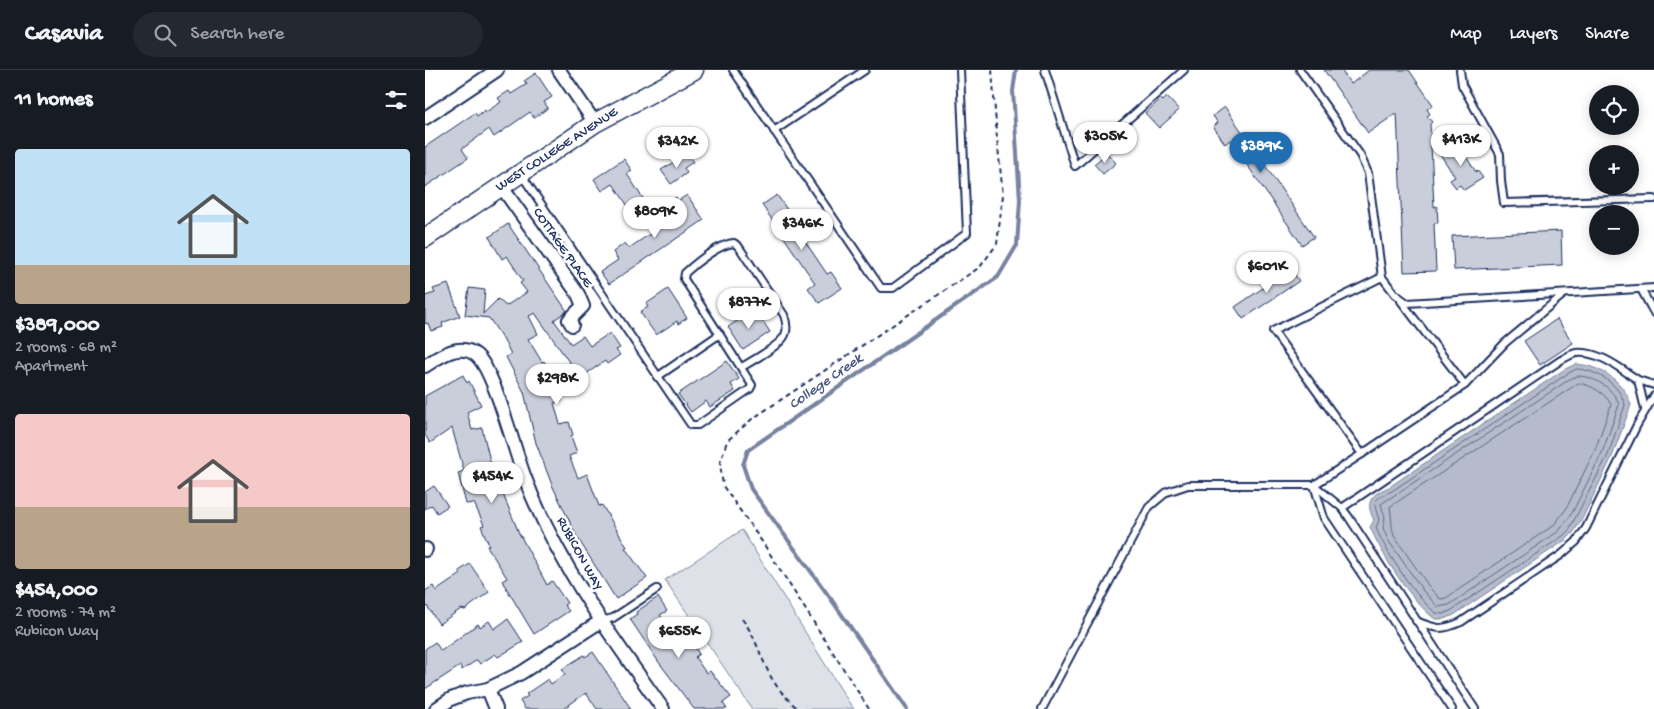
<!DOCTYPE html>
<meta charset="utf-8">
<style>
:root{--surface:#171b24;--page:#242831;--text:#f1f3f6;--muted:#9ea1a6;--line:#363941;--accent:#1f6fb2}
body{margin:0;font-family:"Gochi Hand",sans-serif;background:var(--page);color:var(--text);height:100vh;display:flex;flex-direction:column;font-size:19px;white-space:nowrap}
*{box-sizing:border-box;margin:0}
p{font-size:16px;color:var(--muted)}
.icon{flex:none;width:28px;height:28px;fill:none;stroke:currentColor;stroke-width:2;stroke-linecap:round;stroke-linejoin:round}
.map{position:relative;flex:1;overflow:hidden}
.drawer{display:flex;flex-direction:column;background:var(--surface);width:425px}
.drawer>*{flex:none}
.fabs{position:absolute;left:1164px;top:15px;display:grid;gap:10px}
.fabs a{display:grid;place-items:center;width:50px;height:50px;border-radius:50%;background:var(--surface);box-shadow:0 2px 12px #0003;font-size:25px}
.price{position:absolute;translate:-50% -42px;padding:0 11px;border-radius:18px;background:#fff;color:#222;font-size:16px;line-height:32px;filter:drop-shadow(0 1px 2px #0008)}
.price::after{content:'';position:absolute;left:50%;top:30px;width:15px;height:11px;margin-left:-8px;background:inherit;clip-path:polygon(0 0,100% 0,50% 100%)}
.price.selected{background:var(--accent);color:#fff}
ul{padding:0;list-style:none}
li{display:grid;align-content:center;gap:10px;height:265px;padding:0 15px}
li span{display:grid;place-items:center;height:155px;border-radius:5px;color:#555}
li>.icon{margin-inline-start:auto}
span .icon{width:90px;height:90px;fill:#fffc;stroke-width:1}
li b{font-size:21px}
h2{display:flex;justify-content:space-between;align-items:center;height:60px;padding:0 15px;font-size:21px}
header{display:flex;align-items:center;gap:30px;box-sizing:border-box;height:70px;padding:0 25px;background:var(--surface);border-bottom:1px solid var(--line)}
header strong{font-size:24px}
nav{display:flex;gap:28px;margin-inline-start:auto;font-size:18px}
.search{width:350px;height:45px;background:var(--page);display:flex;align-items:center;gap:12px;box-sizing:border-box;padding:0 18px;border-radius:28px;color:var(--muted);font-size:19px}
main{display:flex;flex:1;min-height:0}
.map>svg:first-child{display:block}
</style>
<header>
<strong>Casavia</strong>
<div class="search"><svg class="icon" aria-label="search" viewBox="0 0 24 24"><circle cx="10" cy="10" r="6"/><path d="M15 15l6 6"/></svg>Search here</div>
<nav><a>Map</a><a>Layers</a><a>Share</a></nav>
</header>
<main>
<section class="drawer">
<h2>11 homes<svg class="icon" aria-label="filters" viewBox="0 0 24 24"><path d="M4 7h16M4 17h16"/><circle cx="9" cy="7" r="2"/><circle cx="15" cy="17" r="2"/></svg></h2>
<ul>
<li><span style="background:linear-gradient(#bfe0f5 75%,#b9a48a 0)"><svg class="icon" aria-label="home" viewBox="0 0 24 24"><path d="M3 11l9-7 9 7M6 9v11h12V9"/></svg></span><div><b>$389,000</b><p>2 rooms · 68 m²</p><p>Apartment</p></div></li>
<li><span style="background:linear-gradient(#f6c9c9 60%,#b9a48a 0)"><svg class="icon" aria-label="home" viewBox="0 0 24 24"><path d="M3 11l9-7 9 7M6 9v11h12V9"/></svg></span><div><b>$454,000</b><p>2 rooms · 74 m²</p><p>Rubicon Way</p></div></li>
</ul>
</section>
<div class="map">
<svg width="1229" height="639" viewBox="0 0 1229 639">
<rect width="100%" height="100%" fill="#fff"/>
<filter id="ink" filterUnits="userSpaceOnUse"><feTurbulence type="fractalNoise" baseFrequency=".02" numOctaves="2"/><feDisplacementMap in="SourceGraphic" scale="10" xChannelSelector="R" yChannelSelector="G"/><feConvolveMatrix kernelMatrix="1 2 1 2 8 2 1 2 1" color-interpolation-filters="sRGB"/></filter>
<g filter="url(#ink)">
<path fill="#dee1e7" stroke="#7c88a2" d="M317,460L423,631L429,639H327L240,510Z"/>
<path fill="#b5bbca" stroke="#77839f" d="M1151,294C1176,296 1199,311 1206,335L1187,387L1157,449L1148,463L1142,469L1029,545L1019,549H1010C985,530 957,485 945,457L949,450C939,431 947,424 964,417L1140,299Z"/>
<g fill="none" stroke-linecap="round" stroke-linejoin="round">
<g stroke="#596789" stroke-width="1">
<path d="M1152,299C1173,300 1195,315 1200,335L1183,385L1144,460L1138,466L1027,540L1019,544L1011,543C991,528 961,482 951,458L954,450C948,430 947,430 967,421L1142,304Z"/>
<path d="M1153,306C1169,306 1190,319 1194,335L1177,383L1147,443L1134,461L1024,535L1013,537L999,522L963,470L958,458L960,448L956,434L1145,309Z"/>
<path d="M1154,313C1166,315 1182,324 1186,335L1170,380L1141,439L1129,455L1021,528L1015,529L1005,518L969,466C966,458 967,446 965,437Z"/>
</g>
<path stroke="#77839f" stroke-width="4" d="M482,639L406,529L326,419L318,395L323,380L573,207L592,175L595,130L588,21L591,0"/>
</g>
<g fill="#caceda" stroke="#1b2f5e">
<path d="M899,0H916L926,14L944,0H984L1008,35L1002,39L1005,44L1002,46L1007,52L1005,54L1009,137L1012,136L1013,153H1009L1011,201L979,202L972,43L943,63Z"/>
<path d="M111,3L127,27L119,32L123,38L109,48L105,42L69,67L64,59L37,79L43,88L0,117V77L50,43L52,46L60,40L61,42L76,32L73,28L84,21L86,24L102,14L99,11Z"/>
<path d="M742,27L754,40L734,58L720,43L736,29L738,31Z"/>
<path d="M800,37L889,167L877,175L805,70L800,74L788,56L793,53L788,46Z"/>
<path d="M1035,71L1041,80L1038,82L1051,102L1052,100L1058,108L1039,120L1035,115L1031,118L1025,110L1030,107L1015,84Z"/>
<path d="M682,83L691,93L678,104L669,94Z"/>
<path d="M262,84L268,92L259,98L262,103L246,114L236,100Z"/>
<path d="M199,89L207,101L202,104L221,133L207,142L188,114L177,121L169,109Z"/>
<path d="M262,125L279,150L184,214L175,202L193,190L188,182L200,173L204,178L249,148L239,135L251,127L253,131Z"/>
<path d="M352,125L372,154L369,155L402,204L406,202L417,218L394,233L383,218L390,213L337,135Z"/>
<path d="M83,154L142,241L129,250L146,274L158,266L165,276L185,263L195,278L191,280L195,285L182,294L180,291L155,308L110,243L104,246L113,264L103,269L117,292L119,291L123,299L128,296L137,331L129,333L135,354L144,352L148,365L146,366L152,383L144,386L153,408L162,404L174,436L177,435L202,477L200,478L222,508L191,529L152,467L127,415L111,373L99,322L81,287L86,284L78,269L64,248L40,245L44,218L60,220L58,244L73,229L81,236L102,222L95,213L98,211L82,186L77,189L64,167Z"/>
<path d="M1136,161L1137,195L1029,200L1027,166Z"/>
<path d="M866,199L874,211L818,249L810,237Z"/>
<path d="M23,214L35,246L17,253L18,257L6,261L3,253L0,254V226L10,223L8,219Z"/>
<path d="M243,219L262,248L253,254L252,251L231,265L215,242L223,237L221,234Z"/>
<path d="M330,239L345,262L318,280L303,257Z"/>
<path d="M1132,249L1148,273L1115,295L1099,271Z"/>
<path d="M302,291L314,309L306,314L310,321L285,337L281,331L266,342L253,324Z"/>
<path d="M38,305L42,313L44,311L56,335L42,342L47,360L57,358L66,395L94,463L122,515L127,511L142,533L139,535L144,541L109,564L77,511L82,508L62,476L64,475L56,456L59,455L49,433L41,434L33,403L39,401L27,358L5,373L0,365V326Z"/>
<path d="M9,416L23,436L12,443L7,435L0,439V422Z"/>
<path d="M45,494L64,522L40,540L36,539L14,554L0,533V521L8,516L11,521L36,504L34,501Z"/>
<path d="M233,527L242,541L235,545L247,562L253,558L263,573L266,571L274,584L270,587L281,603L285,601L306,627L298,633L302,639H269L233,591L205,549L212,544L211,542Z"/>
<path d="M83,549L98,572L73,587L70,584L55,594L52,590L37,600L35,596L0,619V579L10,572L16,581L53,554L55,557L64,551L69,559Z"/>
<path d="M168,582L206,639H172L161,623L138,639H100L95,631L103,626L101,624L123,609L126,614L140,604L137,599L159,585L160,587Z"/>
</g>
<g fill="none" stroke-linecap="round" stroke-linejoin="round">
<g stroke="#1b2f5e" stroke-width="10">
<g id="lane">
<path d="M308,0L456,218H468L542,163L535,0"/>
<path d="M620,0L650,96L759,0"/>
<path d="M875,0L935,85L943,103L957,207L970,224L982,233L1229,218"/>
<path d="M1035,0L1037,15L1075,84L1076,111L1079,133L1229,129"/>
<path d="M349,61L440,0"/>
<path d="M96,104L266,355H273L325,319L327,315L259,209L260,203C271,193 294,174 309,173L314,177L359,245C361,251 363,259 360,265C355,276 328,290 317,297"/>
<path d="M957,207L848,261L937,384L1040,315L976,231"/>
<path d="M1216,219L1229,243"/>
<path d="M232,307L295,264"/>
<path d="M1040,315L1080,273L1139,224"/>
<path d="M1220,339L1213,310L1229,315"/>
<path d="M937,384L889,415L917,438L923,446L1050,639"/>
<path d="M917,438L1136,290C1140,288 1146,284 1151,283C1173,280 1196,299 1213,310"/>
<path d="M176,551L188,548L232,519"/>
<path d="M991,551C1011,559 1016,561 1036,552L1136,485L1151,472L1161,458L1212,355L1229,326"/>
<path d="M617,639L724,437L742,422L763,415H889L899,448L1027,639"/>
</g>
</g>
<g stroke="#1b2f5e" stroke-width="16">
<g id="street">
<path d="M134,0L170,53"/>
<path d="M0,48L72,0"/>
<path d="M76,116L153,224L158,236L144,250L147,255"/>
<path d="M0,296C15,286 35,272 51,285C69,299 90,383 100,408C132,493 186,566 238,639"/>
<path d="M0,480L1,479"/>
<path d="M63,619L71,639"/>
<path d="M11,639L26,629L42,623L63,619L96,603L176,551"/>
</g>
</g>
<g stroke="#1b2f5e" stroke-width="21">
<path id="secondary" d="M0,168L170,53L269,0"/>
</g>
<g stroke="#1b2f5e" stroke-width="2" stroke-dasharray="5 4" stroke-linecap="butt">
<path d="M317,549C329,564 334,582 342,599C349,615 360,627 373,639"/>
<path d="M444,639L338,473L298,416L295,393L302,371L327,349L555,197L572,174L578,125L572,68L567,0"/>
</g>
<use href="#lane" stroke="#fff" stroke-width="6"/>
<use href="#street" stroke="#fff" stroke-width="12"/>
<use href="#secondary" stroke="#fff" stroke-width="18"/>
</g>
</g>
<g text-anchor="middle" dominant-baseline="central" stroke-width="5" stroke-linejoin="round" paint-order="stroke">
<g font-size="14" fill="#1b2f5e" stroke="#fff">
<text transform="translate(132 80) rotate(-33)">WEST COLLEGE AVENUE</text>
<text transform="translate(137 178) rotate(55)">COTTAGE PLACE</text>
<text transform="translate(154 484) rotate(61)">RUBICON WAY</text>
</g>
<g font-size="15" font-style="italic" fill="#49597e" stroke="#fff">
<text transform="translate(401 312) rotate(-35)">College Creek</text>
</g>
</g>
</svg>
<div class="fabs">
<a><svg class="icon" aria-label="locate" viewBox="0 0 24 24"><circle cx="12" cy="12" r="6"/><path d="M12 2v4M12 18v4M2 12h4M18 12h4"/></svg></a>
<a>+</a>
<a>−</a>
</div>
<b class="price" style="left:680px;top:94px">$305K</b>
<b class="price" style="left:1036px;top:97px">$413K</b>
<b class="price" style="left:252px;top:99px">$342K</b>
<b class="price selected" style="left:836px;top:104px">$389K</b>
<b class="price" style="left:230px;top:169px">$809K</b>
<b class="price" style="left:377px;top:181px">$346K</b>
<b class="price" style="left:842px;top:224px">$601K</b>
<b class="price" style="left:324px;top:260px">$877K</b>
<b class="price" style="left:132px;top:336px">$298K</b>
<b class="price" style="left:67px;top:434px">$454K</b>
<b class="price" style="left:254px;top:589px">$655K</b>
</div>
</main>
